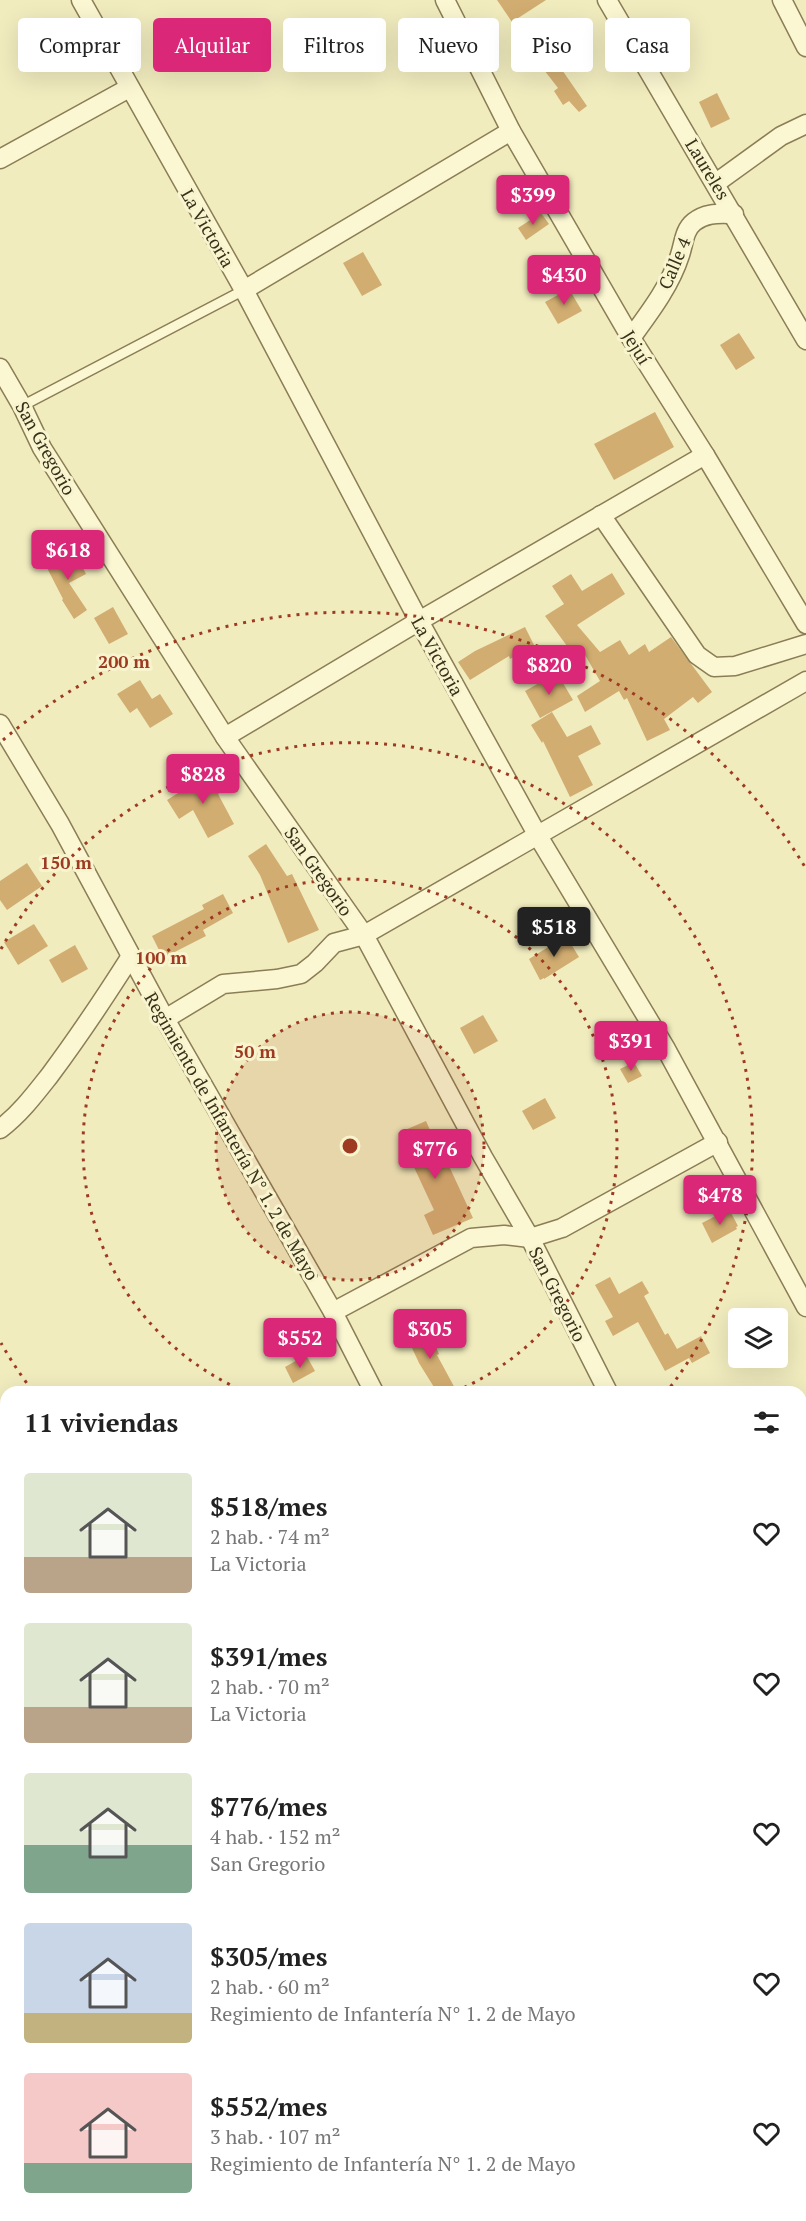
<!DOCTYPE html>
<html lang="es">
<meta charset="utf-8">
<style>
:root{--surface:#fff;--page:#f2f2f2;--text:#222;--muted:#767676;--accent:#db2777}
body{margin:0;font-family:"PT Serif",serif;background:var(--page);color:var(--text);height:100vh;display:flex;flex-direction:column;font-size:22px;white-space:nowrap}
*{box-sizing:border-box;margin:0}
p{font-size:20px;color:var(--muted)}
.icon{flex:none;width:33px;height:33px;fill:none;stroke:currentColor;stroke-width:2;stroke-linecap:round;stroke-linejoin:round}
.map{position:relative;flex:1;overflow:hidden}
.sheet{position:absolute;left:0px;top:1386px;width:807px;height:836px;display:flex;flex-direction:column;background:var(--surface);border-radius:18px 18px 0 0;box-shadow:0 6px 24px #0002}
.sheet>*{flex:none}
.top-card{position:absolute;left:18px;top:18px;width:771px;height:54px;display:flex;gap:12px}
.buttons{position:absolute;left:728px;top:1308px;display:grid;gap:12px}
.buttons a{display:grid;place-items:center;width:60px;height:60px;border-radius:6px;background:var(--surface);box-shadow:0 6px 24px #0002;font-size:30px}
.price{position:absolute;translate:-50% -51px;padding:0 14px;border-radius:6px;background:var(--accent);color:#fff;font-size:20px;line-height:39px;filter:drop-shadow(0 2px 3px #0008)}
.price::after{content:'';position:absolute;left:50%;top:36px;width:18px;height:14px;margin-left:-9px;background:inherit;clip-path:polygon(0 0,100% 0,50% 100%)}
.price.selected{background:#222;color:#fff}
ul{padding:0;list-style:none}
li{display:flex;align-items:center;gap:18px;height:150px;padding:0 24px}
li span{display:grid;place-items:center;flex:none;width:168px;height:120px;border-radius:6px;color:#555}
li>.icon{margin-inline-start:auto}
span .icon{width:72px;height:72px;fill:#fffc;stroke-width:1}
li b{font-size:26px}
h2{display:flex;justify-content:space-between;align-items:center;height:72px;padding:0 24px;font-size:26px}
.chip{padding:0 21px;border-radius:6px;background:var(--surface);box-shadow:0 6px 24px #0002;font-size:21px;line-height:54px}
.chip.selected{background:var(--accent);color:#fff}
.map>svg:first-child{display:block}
</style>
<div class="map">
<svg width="806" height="2221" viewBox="0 0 806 2221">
<rect width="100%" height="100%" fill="#f1ecbe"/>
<path fill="#bbd091" d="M684,2216H775L774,2221H711Z"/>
<g fill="#d2ad71">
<path d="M497,0H546L512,22Z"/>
<path d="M555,40L570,59L560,67L587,106L579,112L569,101L563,105L554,91L558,88L534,57Z"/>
<path d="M717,93L730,119L711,128L699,102Z"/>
<path d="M541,213L549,224L526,240L518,228Z"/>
<path d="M363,252L382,285L362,296L343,263Z"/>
<path d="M569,289L582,311L558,324L545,302Z"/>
<path d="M739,333L755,358L736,370L720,345Z"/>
<path d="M655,412L674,447L614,480L594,444Z"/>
<path d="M74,550L86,574L69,583L87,610L74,619L62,600L63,599L45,564Z"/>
<path d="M612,573L625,594L577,625L600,652L620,640L629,655L645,644L649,652L671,637L712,692L698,703L693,697L664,719L670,730L647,741L627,698L624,700L619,691L585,712L577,696L600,681L585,655L578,661L545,616L564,604L552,586L571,574L582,591Z"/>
<path d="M113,607L128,634L109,644L94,618Z"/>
<path d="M525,627L535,647L510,659L509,656L470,680L458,662L475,651Z"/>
<path d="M557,673L573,700L540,718L525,691Z"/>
<path d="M140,680L152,699L160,694L173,714L150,728L137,708L130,713L117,694Z"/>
<path d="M552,712L567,737L591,725L601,744L578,756L593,785L570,797L543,741L542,743L531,725Z"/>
<path d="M210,773L222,791L218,794L234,824L208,838L193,810L179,819L167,800Z"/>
<path d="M266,844L287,876L292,874L319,930L288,943L260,875L248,856Z"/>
<path d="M27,863L42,886L7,910L0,900V881Z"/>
<path d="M223,894L233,913L203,930L206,936L163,958L152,936L204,909L202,905Z"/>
<path d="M34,924L48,946L18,965L4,942Z"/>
<path d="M566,936L579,957L544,979V978L540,980L529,959Z"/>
<path d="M75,945L88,969L62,983L49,960Z"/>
<path d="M483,1015L498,1041L474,1054L460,1028Z"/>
<path d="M634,1062L642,1076L628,1083L620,1069Z"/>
<path d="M545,1098L556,1118L533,1130L522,1111Z"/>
<path d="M426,1121L446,1167L449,1166L473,1218L433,1235L424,1215L434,1210L398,1133Z"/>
<path d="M729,1209L738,1226L736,1227L737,1229L712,1243L702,1223Z"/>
<path d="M610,1277L619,1294L642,1281L649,1293L644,1296L665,1335L668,1333L677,1349L701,1336L710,1353L692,1363L689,1358L665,1371L638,1322L613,1336L605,1321L613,1317L595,1285Z"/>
<path d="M426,1326L439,1354L437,1355L457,1392H437L419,1363L406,1335Z"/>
<path d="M306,1355L315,1371L293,1383L285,1367Z"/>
</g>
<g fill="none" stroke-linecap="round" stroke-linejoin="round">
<g stroke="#8b7d55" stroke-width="12">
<g id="lane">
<path d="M22,406L244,290"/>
<path d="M801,1591L806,1588"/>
</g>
</g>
<g stroke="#8b7d55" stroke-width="21">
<g id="street">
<path d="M81,0L244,290L419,621L538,836L666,1049L806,1307"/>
<path d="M445,0L511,131L631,338L705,455L806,624"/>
<path d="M607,0L806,340"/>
<path d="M782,0L806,47"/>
<path d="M0,159L129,88"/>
<path d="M716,183L781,136L806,124"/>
<path d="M244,290L511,131"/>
<path d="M631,338C650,312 670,286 680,255C684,243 684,230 694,222C707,212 720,214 734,214"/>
<path d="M0,368L22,406L42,448L225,737L364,935L483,1157L530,1238L608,1392"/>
<path d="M601,515L697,655L714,667L735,666L806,644"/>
<path d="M0,724L60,824L165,1019L333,1312L374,1392"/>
<path d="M225,737L419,621L705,455"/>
<path d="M165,1019L223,984L277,979L301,974L315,963L334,943L364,935L806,681"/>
<path d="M0,1129C20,1114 35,1094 50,1075C79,1036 105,997 131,956"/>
<path d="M333,1312L471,1238L504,1235L530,1238L562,1228L718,1142"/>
<path d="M0,1493L6,1506"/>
<path d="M801,1778L806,1788"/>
<path d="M0,1782L6,1780"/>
<path d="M587,2216L589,2221"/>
</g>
</g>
<g stroke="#6c5d39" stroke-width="28">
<g id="secondary">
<path d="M0,1994L6,2011"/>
<path d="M801,2043L806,2042"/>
<path d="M80,2221L95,2216"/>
<path d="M314,2221L329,2216"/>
</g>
</g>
<use href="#lane" stroke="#fbf7d2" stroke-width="9"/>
<use href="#street" stroke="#fbf7d2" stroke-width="18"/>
<use href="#secondary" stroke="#fbf7d2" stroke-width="26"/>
</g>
<circle cx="350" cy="1146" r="134" fill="#9e3a21" fill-opacity=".12"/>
<g fill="none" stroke="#9e3a21" stroke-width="3" stroke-dasharray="3 6">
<circle cx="350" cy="1146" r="134"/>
<path d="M246 1392A267 267 0 1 1 454 1392"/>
<path d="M32 1390A401 401 0 0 1 1 1343M1 949A401 401 0 1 1 668 1390"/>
<path d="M3 740A534 534 0 0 1 805 867"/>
</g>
<g text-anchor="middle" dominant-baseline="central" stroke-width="6" stroke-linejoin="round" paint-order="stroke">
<g font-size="18" fill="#39301b" stroke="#f8f4ce">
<text transform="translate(708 169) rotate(59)">Laureles</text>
<text transform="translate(208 228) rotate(60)">La Victoria</text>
<text transform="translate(674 263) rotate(-67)">Calle 4</text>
<text transform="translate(637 347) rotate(58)">Jejuí</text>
<text transform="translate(46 448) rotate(61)">San Gregorio</text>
<text transform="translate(438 656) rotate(61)">La Victoria</text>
<text transform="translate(319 871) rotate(55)">San Gregorio</text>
<text transform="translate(232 1136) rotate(60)">Regimiento de Infantería N° 1. 2 de Mayo</text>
<text transform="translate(558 1294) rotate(63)">San Gregorio</text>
</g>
</g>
<circle cx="350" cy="1146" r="9" fill="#9e3a21" stroke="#f8f4ce" stroke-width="3"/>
<g font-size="18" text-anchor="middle" font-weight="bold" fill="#9e3a21" stroke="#f8f4ce" stroke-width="6" stroke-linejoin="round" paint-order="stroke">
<text x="124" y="668">200 m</text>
<text x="66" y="869">150 m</text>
<text x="161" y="964">100 m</text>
<text x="255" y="1058">50 m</text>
</g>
</svg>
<div class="buttons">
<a><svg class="icon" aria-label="layers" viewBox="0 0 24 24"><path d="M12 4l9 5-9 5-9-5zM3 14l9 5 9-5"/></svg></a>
</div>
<b class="price" style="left:533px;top:226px">$399</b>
<b class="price" style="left:564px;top:306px">$430</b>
<b class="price" style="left:68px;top:581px">$618</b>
<b class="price" style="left:549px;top:696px">$820</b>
<b class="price" style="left:203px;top:805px">$828</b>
<b class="price selected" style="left:554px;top:958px">$518</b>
<b class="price" style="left:631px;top:1072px">$391</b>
<b class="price" style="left:435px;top:1180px">$776</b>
<b class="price" style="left:720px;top:1226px">$478</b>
<b class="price" style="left:430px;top:1360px">$305</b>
<b class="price" style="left:300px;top:1369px">$552</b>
<div class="top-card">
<a class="chip">Comprar</a>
<a class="chip selected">Alquilar</a>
<a class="chip">Filtros</a>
<a class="chip">Nuevo</a>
<a class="chip">Piso</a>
<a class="chip">Casa</a>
</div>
<section class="sheet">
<h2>11 viviendas<svg class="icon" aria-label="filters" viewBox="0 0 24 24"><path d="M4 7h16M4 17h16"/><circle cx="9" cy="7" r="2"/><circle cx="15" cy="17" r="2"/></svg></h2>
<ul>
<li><span style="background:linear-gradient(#dfe7d0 70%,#b9a48a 0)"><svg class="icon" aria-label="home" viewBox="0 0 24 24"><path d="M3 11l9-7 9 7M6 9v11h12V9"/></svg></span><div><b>$518/mes</b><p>2 hab. · 74 m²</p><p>La Victoria</p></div><svg class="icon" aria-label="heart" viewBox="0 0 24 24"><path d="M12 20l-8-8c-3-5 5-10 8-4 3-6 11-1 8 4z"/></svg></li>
<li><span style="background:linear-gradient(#dfe7d0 70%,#b9a48a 0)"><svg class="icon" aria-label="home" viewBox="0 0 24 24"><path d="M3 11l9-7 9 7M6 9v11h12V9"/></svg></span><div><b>$391/mes</b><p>2 hab. · 70 m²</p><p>La Victoria</p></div><svg class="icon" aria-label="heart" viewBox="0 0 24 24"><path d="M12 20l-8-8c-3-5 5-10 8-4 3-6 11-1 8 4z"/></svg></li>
<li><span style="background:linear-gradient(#dfe7d0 60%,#7fa58c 0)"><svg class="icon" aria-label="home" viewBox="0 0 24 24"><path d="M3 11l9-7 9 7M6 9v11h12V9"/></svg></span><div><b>$776/mes</b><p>4 hab. · 152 m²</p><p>San Gregorio</p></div><svg class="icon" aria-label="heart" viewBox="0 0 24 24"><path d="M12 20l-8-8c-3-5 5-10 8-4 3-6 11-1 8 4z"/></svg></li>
<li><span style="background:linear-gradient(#c9d6e8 75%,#c2b280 0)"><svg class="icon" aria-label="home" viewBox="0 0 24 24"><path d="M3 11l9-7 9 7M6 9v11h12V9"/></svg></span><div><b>$305/mes</b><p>2 hab. · 60 m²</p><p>Regimiento de Infantería N° 1. 2 de Mayo</p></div><svg class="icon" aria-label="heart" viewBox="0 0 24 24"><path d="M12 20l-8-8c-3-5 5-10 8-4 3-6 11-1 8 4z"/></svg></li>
<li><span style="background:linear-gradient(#f6c9c9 75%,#7fa58c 0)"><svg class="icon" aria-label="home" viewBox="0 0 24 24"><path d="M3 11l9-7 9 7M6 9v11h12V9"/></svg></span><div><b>$552/mes</b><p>3 hab. · 107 m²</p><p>Regimiento de Infantería N° 1. 2 de Mayo</p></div><svg class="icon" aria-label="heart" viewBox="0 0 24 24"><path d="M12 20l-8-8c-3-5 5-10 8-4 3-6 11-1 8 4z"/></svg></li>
</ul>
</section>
</div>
